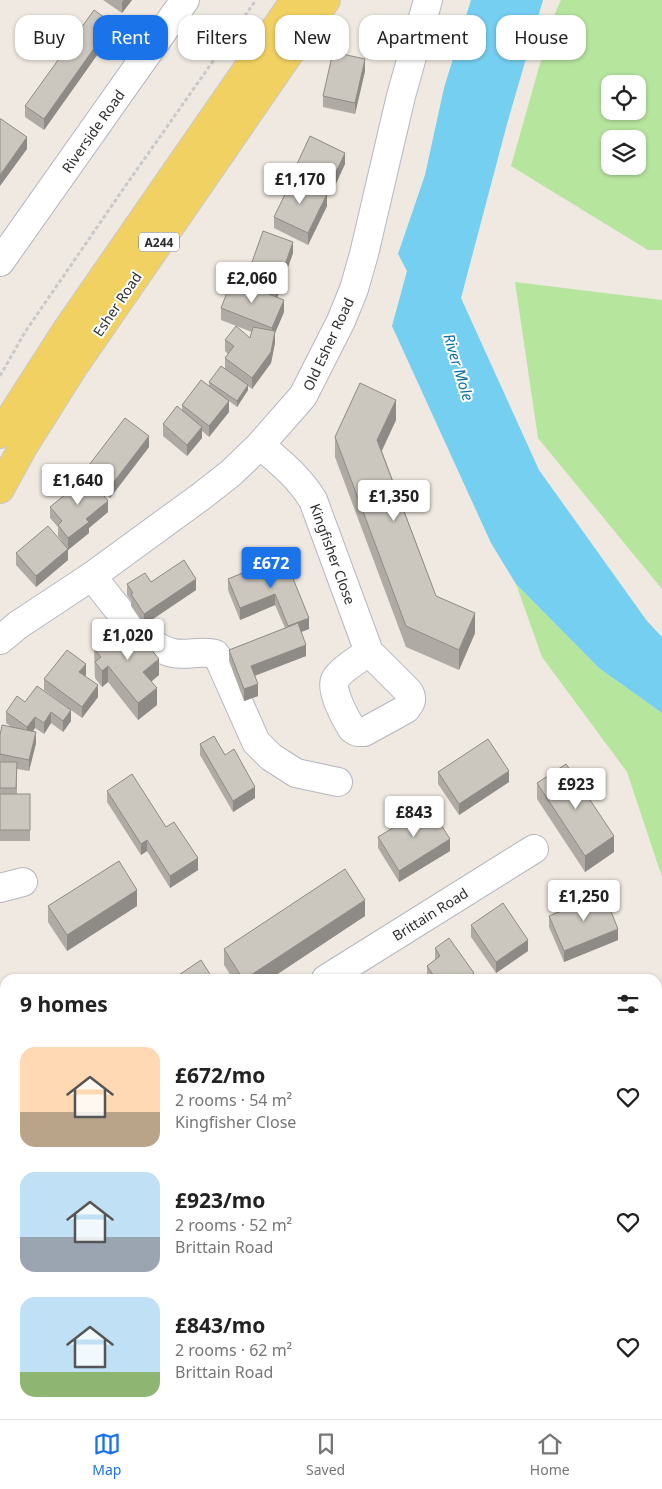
<!DOCTYPE html>
<meta charset="utf-8">
<style>
:root{--surface:#fff;--page:#f6f6f6;--text:#222;--muted:#767676;--line:#e0e0e0;--accent:#1a73e8}
body{margin:0;font-family:"Noto Sans",sans-serif;background:var(--page);color:var(--text);height:100vh;display:flex;flex-direction:column;font-size:19px;white-space:nowrap}
*{box-sizing:border-box;margin:0}
p{font-size:16px;color:var(--muted)}
.icon{flex:none;width:28px;height:28px;fill:none;stroke:currentColor;stroke-width:2;stroke-linecap:round;stroke-linejoin:round}
.map{position:relative;flex:1;overflow:hidden}
.side{position:absolute;left:0px;top:974px;width:662px;height:446px;display:flex;flex-direction:column;background:var(--surface);border-radius:15px 15px 0 0;box-shadow:0 1px 4px #0004}
.side>*{flex:none}
.banner{position:absolute;left:15px;top:15px;width:632px;height:45px;display:flex;gap:10px}
.fabs{position:absolute;left:601px;top:75px;display:grid;gap:10px}
.fabs a{display:grid;place-items:center;width:45px;height:45px;border-radius:10px;background:var(--surface);box-shadow:0 1px 4px #0004;font-size:25px}
.price{position:absolute;translate:-50% -42px;padding:0 11px;border-radius:5px;background:#fff;color:#222;font-size:16px;line-height:32px;filter:drop-shadow(0 1px 2px #0008)}
.price::after{content:'';position:absolute;left:50%;top:30px;width:15px;height:11px;margin-left:-8px;background:inherit;clip-path:polygon(0 0,100% 0,50% 100%)}
.price.active{background:var(--accent);color:#fff}
ul{padding:0;list-style:none}
li{display:flex;align-items:center;gap:15px;height:125px;padding:0 20px}
li span{display:grid;place-items:center;flex:none;width:140px;height:100px;border-radius:15px;color:#555}
li>.icon{margin-inline-start:auto}
span .icon{width:60px;height:60px;fill:#fffc;stroke-width:1}
li b{font-size:21px}
h2{display:flex;justify-content:space-between;align-items:center;height:60px;padding:0 20px;font-size:21px}
.pill{padding:0 18px;border-radius:15px;background:var(--surface);box-shadow:0 1px 4px #0004;font-size:18px;line-height:45px}
.pill.active{background:var(--accent);color:#fff}
.tabs{display:flex;justify-content:space-around;align-items:center;height:70px;border-top:1px solid var(--line);background:var(--surface);font-size:14px;color:var(--muted)}
.tabs a{display:grid;justify-items:center;gap:2px}
.tabs .active{color:var(--accent)}
.map>svg:first-child{display:block}
</style>
<div class="map">
<svg width="662" height="1419" viewBox="0 0 662 1419">
<rect width="100%" height="100%" fill="#efe9e1"/>
<g fill="#b6e59e" fill-rule="evenodd">
<path d="M561,0H662V250H648L511,166L553,18ZM610,84H638V111H610ZM610,139H638V166H610Z"/>
<path d="M515,282L662,300V589L538,438Z"/>
<path d="M516,584L599,668L662,713V877L627,772L542,657Z"/>
<path d="M662,992V1376L658,1379V995Z"/>
<path d="M438,1415H599L593,1419H439Z"/>
</g>
<path fill="#75cff0" d="M471,0H543L507,124L461,298L539,470L647,621L662,637V713L599,668L516,584L491,543L392,326L407,271L398,254L425,175L444,88Z"/>
<g fill="none" stroke-linecap="round" stroke-linejoin="round">
<g stroke="#b4b7c1" stroke-width="30">
<g id="minor">
<path d="M0,262L185,0"/>
<path d="M260,445C280,462 299,477 313,500L369,652L409,692C413,699 411,703 406,709L364,732H357L352,729C346,719 330,691 335,680C339,671 360,658 369,652"/>
<path d="M92,576C111,600 143,647 173,653C187,656 201,650 215,654L220,661L256,742L271,757L296,773L338,782"/>
<path d="M0,640L18,625L92,576L203,495L231,473L260,445L303,396L341,321L354,289L364,254L401,96L428,0"/>
<path d="M0,888L23,882"/>
<path d="M326,979L534,849"/>
<path d="M0,1183L5,1180"/>
<path d="M284,1415L285,1419"/>
</g>
</g>
<g stroke="#c9c9c9" stroke-width="30">
<g id="major">
<path d="M0,434L66,331L295,0"/>
<path d="M0,489L23,447L72,369L326,0"/>
</g>
</g>
<g stroke="#c9c9c9" stroke-width="3" stroke-dasharray="4 2.5" stroke-linecap="butt">
<path d="M0,376L25,332L124,188L256,0"/>
<path d="M658,1042L662,1033"/>
<path d="M658,1098H662"/>
</g>
<use href="#minor" stroke="#fff" stroke-width="28"/>
<use href="#major" stroke="#f2d163" stroke-width="28"/>
</g>
<g fill="#afaba4">
<path d="M103,0H132L122,13Z"/>
<path d="M112,34L44,130L25,117V106Z"/>
<path d="M365,71L355,114L323,107V96Z"/>
<path d="M297,164H345L332,192L297,176Z"/>
<path d="M327,206L308,245L274,228V217Z"/>
<path d="M293,253L277,298L284,312L275,333V343L271,363L252,389L248,386V390L237,407L229,401V412L209,437L202,431V438L187,456L163,436V424L182,411V405L209,386V382L225,368V358L228,354L225,351V340L250,338L252,332L221,320V308L246,285V279Z"/>
<path d="M396,420L382,451L436,596L475,633L459,670L406,647L335,457V437Z"/>
<path d="M149,447L110,498L99,490L108,512L89,528V533L68,550V549V560L36,587L16,565V553L66,547L58,536V527L50,518V507L86,478V469Z"/>
<path d="M284,556L309,629L301,632L306,656L255,676L258,696L244,701L229,661V650L285,628L275,605L240,620L228,590V579Z"/>
<path d="M151,582L196,590L144,625L131,606V601L127,595V584Z"/>
<path d="M94,649L159,675L151,682L157,705L138,720L108,682L102,687L95,678Z"/>
<path d="M86,675L85,676L98,697L82,718L44,690V679Z"/>
<path d="M37,686L71,721L63,732L51,723L44,734L35,728L33,731L36,743L29,771L17,769V794H30V841H0V735L10,726L6,723V712L25,702Z"/>
<path d="M200,744L225,755L255,798L233,812L200,755Z"/>
<path d="M438,772L509,782L459,815L438,784Z"/>
<path d="M537,783L614,852L585,872L537,799Z"/>
<path d="M107,791L166,827L198,870L170,888L147,851L141,855L107,802Z"/>
<path d="M378,837L450,851L399,882L378,848Z"/>
<path d="M48,906H137L67,951L48,922Z"/>
<path d="M365,916L270,979H233L224,965V949Z"/>
<path d="M549,916L618,940L564,962L549,927Z"/>
<path d="M471,925L528,951L496,973L471,937Z"/>
<path d="M435,948L474,979H428L427,977V966L435,960Z"/>
<path d="M0,1013L5,1041V1055L0,1056Z"/>
<path d="M5,1099V1143L0,1135V1102Z"/>
<path d="M662,1366V1412L658,1404V1368Z"/>
<path d="M26,1415H60V1419H27Z"/>
<path d="M213,1415H248V1419H214Z"/>
</g>
<g fill="#8e8b86">
<path d="M124,0H132L122,13V2Z"/>
<path d="M112,23V34L44,130V119Z"/>
<path d="M365,59V71L355,114V103Z"/>
<path d="M27,137V149L0,186V175Z"/>
<path d="M345,153V164L332,192V181Z"/>
<path d="M327,194V206L308,245V233Z"/>
<path d="M293,242V253L276,301V290Z"/>
<path d="M284,300V312L275,333V343L271,363L252,389V378L272,340V328Z"/>
<path d="M248,385V390L237,407V401Z"/>
<path d="M396,400V420L377,460V440Z"/>
<path d="M229,401V412L209,437V426Z"/>
<path d="M202,427V438L187,456V445Z"/>
<path d="M149,436V447L110,498V487Z"/>
<path d="M108,501V512L89,528V533L68,550V538L86,519Z"/>
<path d="M68,549V560L36,587V576Z"/>
<path d="M196,579V590L144,625V614Z"/>
<path d="M275,594V605L240,620V608Z"/>
<path d="M475,613V633L459,670V650Z"/>
<path d="M309,618V629L288,637V626Z"/>
<path d="M306,645V656L251,677V666Z"/>
<path d="M159,659V675L143,688V672Z"/>
<path d="M86,664V675L79,684V672Z"/>
<path d="M108,666V682L102,687V671Z"/>
<path d="M258,684V696L244,701V689Z"/>
<path d="M98,685V697L82,718V707Z"/>
<path d="M157,688V705L138,720V703Z"/>
<path d="M71,710V721L63,732V721Z"/>
<path d="M51,712V723L44,734V723Z"/>
<path d="M35,717V728L27,739V727Z"/>
<path d="M36,732V743L29,771V760Z"/>
<path d="M509,771V782L459,815V804Z"/>
<path d="M255,787V798L233,812V801Z"/>
<path d="M614,836V852L585,872V856Z"/>
<path d="M450,839V851L399,882V871Z"/>
<path d="M147,840V851L141,855V844Z"/>
<path d="M198,858V870L170,888V876Z"/>
<path d="M137,890V906L67,951V935Z"/>
<path d="M365,900V916L270,979H245Z"/>
<path d="M618,929V940L564,962V951Z"/>
<path d="M528,940V951L496,973V962Z"/>
<path d="M474,973V979H466Z"/>
</g>
<g fill="#cbc7bf" stroke="#8e8b86">
<path d="M94,10L112,23L44,119L25,106Z"/>
<path d="M333,52L365,59L355,103L323,96Z"/>
<path d="M0,119H1L27,137L0,175Z"/>
<path d="M310,136L345,153L332,181L297,164Z"/>
<path d="M293,178L327,194L308,233L274,217Z"/>
<path d="M263,231L293,242L276,290L246,279Z"/>
<path d="M232,280L284,300L272,328L221,308Z"/>
<path d="M236,326L250,338L253,327L275,331L271,352L252,378L225,358L234,346L225,340Z"/>
<path d="M221,366L248,385L237,401L209,382Z"/>
<path d="M201,380L229,401L209,426L182,405Z"/>
<path d="M360,383L396,400L377,440L436,596L475,613L459,650L406,626L335,437Z"/>
<path d="M177,406L202,427L187,445L163,424Z"/>
<path d="M125,418L149,436L110,487L86,469Z"/>
<path d="M88,476L108,501L86,519L89,522L68,538L58,525L62,521L50,507Z"/>
<path d="M48,526L68,549L36,576L16,553Z"/>
<path d="M284,556L309,618L288,626L275,594L240,608L228,579Z"/>
<path d="M184,560L196,579L144,614L131,594L133,593L127,584L145,573L151,582Z"/>
<path d="M129,622L159,659L143,672L157,688L138,703L108,666L102,671L95,662L101,657L94,649Z"/>
<path d="M298,623L306,645L251,666L258,684L244,689L229,650Z"/>
<path d="M67,650L86,664L79,672L98,685L82,707L44,679Z"/>
<path d="M37,686L71,710L63,721L51,712L44,723L35,717L27,727L6,712L17,696L25,702Z"/>
<path d="M2,725L36,732L29,760L0,754V735Z"/>
<path d="M214,736L225,755L234,749L255,787L233,801L200,744Z"/>
<path d="M488,739L509,771L459,804L438,772Z"/>
<path d="M0,762H17L16,788H0Z"/>
<path d="M566,764L614,836L585,856L537,783Z"/>
<path d="M132,774L166,827L174,822L198,858L170,876L147,840L141,844L107,791Z"/>
<rect x="0" y="794" width="30" height="36"/>
<path d="M429,806L450,839L399,871L378,837Z"/>
<path d="M119,861L137,890L67,935L48,906Z"/>
<path d="M345,869L365,900L245,979H243L224,949Z"/>
<path d="M604,894L618,929L564,951L549,916Z"/>
<path d="M503,903L528,940L496,962L471,925Z"/>
<path d="M449,938L474,973L466,979H436L427,966L440,956L435,948Z"/>
<path d="M201,960L213,979H173Z"/>
<path d="M0,1013L5,1041V1044L0,1045Z"/>
<path d="M5,1099V1132L0,1124V1102Z"/>
<path d="M662,1366V1400L658,1393V1368Z"/>
<path d="M29,1415H60V1419H30Z"/>
<path d="M216,1415H248V1419H217Z"/>
<path d="M324,1415H353V1419H325Z"/>
<path d="M588,1415H631L634,1419H590Z"/>
</g>
<g text-anchor="middle" dominant-baseline="central" stroke-width="4" stroke-linejoin="round" paint-order="stroke">
<rect fill="#fff" stroke="#6d6d6d" stroke-width="1" x="139" y="232.5" width="40" height="19" rx="4"/>
<g font-size="12" font-weight="bold" fill="#2e2e2e">
<text x="159" y="242">A244</text>
</g>
<g font-size="14" fill="#2e2e2e" stroke="#fff">
<text transform="translate(93 131) rotate(-55)">Riverside Road</text>
<text transform="translate(117 304) rotate(-56)">Esher Road</text>
<text transform="translate(328 344) rotate(-65)">Old Esher Road</text>
<text transform="translate(333 554) rotate(70)">Kingfisher Close</text>
<text transform="translate(430 914) rotate(-32)">Brittain Road</text>
</g>
<g font-size="15" font-style="italic" fill="#0d6fa3" stroke="#fff">
<text transform="translate(459 367) rotate(73)">River Mole</text>
</g>
</g>
</svg>
<div class="fabs">
<a><svg class="icon" aria-label="locate" viewBox="0 0 24 24"><circle cx="12" cy="12" r="6"/><path d="M12 2v4M12 18v4M2 12h4M18 12h4"/></svg></a>
<a><svg class="icon" aria-label="layers" viewBox="0 0 24 24"><path d="M12 4l9 5-9 5-9-5zM3 14l9 5 9-5"/></svg></a>
</div>
<b class="price" style="left:300px;top:205px">£1,170</b>
<b class="price" style="left:252px;top:304px">£2,060</b>
<b class="price" style="left:78px;top:506px">£1,640</b>
<b class="price" style="left:394px;top:522px">£1,350</b>
<b class="price active" style="left:271px;top:589px">£672</b>
<b class="price" style="left:128px;top:661px">£1,020</b>
<b class="price" style="left:576px;top:810px">£923</b>
<b class="price" style="left:414px;top:838px">£843</b>
<b class="price" style="left:584px;top:922px">£1,250</b>
<div class="banner">
<a class="pill">Buy</a>
<a class="pill active">Rent</a>
<a class="pill">Filters</a>
<a class="pill">New</a>
<a class="pill">Apartment</a>
<a class="pill">House</a>
</div>
<section class="side">
<h2>9 homes<svg class="icon" aria-label="filters" viewBox="0 0 24 24"><path d="M4 7h16M4 17h16"/><circle cx="9" cy="7" r="2"/><circle cx="15" cy="17" r="2"/></svg></h2>
<ul>
<li><span style="background:linear-gradient(#ffd9b3 65%,#b9a48a 0)"><svg class="icon" aria-label="home" viewBox="0 0 24 24"><path d="M3 11l9-7 9 7M6 9v11h12V9"/></svg></span><div><b>£672/mo</b><p>2 rooms · 54 m²</p><p>Kingfisher Close</p></div><svg class="icon" aria-label="heart" viewBox="0 0 24 24"><path d="M12 20l-8-8c-3-5 5-10 8-4 3-6 11-1 8 4z"/></svg></li>
<li><span style="background:linear-gradient(#bfe0f5 65%,#9aa5b1 0)"><svg class="icon" aria-label="home" viewBox="0 0 24 24"><path d="M3 11l9-7 9 7M6 9v11h12V9"/></svg></span><div><b>£923/mo</b><p>2 rooms · 52 m²</p><p>Brittain Road</p></div><svg class="icon" aria-label="heart" viewBox="0 0 24 24"><path d="M12 20l-8-8c-3-5 5-10 8-4 3-6 11-1 8 4z"/></svg></li>
<li><span style="background:linear-gradient(#bfe0f5 75%,#8fb573 0)"><svg class="icon" aria-label="home" viewBox="0 0 24 24"><path d="M3 11l9-7 9 7M6 9v11h12V9"/></svg></span><div><b>£843/mo</b><p>2 rooms · 62 m²</p><p>Brittain Road</p></div><svg class="icon" aria-label="heart" viewBox="0 0 24 24"><path d="M12 20l-8-8c-3-5 5-10 8-4 3-6 11-1 8 4z"/></svg></li>
</ul>
</section>
</div>
<nav class="tabs">
<a class="active"><svg class="icon" aria-label="map" viewBox="0 0 24 24"><path d="M3 6l6-2 6 2 6-2v14l-6 2-6-2-6 2zM9 4v14M15 6v14"/></svg>Map</a>
<a><svg class="icon" aria-label="saved" viewBox="0 0 24 24"><path d="M7 4h10v16l-5-4-5 4z"/></svg>Saved</a>
<a><svg class="icon" aria-label="home" viewBox="0 0 24 24"><path d="M3 11l9-7 9 7M6 9v11h12V9"/></svg>Home</a>
</nav>
